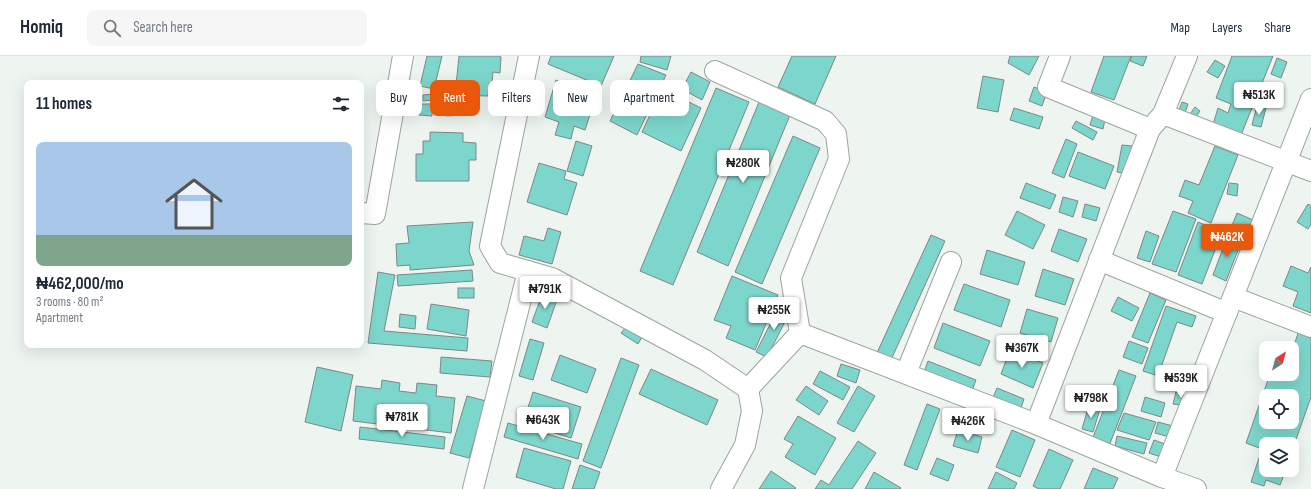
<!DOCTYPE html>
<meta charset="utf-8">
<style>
:root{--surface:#fff;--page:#f6f6f7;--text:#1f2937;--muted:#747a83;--line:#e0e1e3;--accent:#ea580c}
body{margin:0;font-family:"Sofia Sans Condensed",sans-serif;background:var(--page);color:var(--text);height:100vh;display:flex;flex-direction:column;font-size:15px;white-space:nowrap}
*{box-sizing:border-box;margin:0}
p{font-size:13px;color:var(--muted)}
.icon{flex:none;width:22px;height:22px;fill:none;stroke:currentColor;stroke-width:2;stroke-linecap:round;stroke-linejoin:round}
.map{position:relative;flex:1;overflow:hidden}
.side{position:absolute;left:24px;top:24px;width:340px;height:268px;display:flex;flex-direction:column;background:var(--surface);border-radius:8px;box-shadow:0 4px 16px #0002}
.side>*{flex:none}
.banner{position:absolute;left:376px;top:24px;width:380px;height:36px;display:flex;gap:8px}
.needle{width:26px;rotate:36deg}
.fabs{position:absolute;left:1259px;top:285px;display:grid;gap:8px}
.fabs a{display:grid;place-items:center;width:40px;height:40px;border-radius:8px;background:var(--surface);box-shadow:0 4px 16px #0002;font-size:20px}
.price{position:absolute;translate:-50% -34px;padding:0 9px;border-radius:4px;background:#fff;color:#222;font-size:13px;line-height:26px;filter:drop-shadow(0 1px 2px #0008)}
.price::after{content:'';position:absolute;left:50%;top:24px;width:12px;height:9px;margin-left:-6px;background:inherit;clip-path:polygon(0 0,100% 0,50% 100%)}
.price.on{background:var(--accent);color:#fff}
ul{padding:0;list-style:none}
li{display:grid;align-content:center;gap:8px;height:212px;padding:0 12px}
li span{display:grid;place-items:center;height:124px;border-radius:8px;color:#555}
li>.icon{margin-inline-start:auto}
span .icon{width:72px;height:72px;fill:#fffc;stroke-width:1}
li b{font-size:17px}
h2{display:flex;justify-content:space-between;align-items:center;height:48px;padding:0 12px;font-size:17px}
.chip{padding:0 14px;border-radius:8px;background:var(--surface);box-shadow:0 4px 16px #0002;font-size:14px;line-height:36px}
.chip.on{background:var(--accent);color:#fff}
header{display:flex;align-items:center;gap:24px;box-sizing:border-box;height:56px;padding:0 20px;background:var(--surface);border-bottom:1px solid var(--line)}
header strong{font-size:19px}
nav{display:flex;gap:22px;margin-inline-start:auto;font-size:14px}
.search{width:280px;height:36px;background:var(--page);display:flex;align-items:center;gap:10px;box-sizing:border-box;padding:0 14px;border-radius:8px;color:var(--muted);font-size:15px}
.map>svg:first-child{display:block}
</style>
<header>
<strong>Homiq</strong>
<div class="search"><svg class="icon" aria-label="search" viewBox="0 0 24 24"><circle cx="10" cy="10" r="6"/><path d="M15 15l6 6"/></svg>Search here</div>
<nav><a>Map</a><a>Layers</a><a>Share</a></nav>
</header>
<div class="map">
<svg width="1311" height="433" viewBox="0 0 1311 433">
<rect width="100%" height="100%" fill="#eef5f0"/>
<g fill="#7dd6cb" stroke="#7e8785" fill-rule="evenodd">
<path d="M427,0H442L434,33L420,30Z"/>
<path d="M459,0H499L501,1L500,17L493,16L492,27H489L488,40L455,39Z"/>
<path d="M551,0H614L601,30L548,8Z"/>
<path d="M641,0H671L667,14L640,6Z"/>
<path d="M792,0H836L815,48L778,31Z"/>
<path d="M1010,0H1039L1029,19L1008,7Z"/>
<path d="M1104,0H1131L1114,44L1091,36Z"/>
<path d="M1132,0H1147L1143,10L1130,5Z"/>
<path d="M1232,0H1273L1239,84L1212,72L1218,52L1228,57L1231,48L1216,42Z"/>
<path d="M1277,2L1287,6L1281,22L1271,18Z"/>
<path d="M1215,4L1225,10L1218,22L1207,16Z"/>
<path d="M638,8L666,19L637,79L610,65Z"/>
<path d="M691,16L710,26L702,44L682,33Z"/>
<path d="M983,20L1004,24L998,56L977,52Z"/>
<path d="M556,24L597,37L585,74L574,70L571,83L555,79L559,66L545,61Z"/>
<path d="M1034,31L1047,36L1042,50L1029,45Z"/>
<path d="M716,32L749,46L673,229L640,215Z"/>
<path d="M662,33L701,52L681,95L642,76Z"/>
<path d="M443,37L444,43L423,45V39Z"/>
<path d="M461,44L462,59L446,60L445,45Z"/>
<path d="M759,46L790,59L728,210L697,196Z"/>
<path d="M1182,46L1188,48L1183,63L1177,60Z"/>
<path d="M420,48H432V60L419,59Z"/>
<path d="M1257,50L1266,52L1261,71L1252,69Z"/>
<path d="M1195,51L1200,55L1193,65L1188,61Z"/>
<path d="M1014,52L1043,61L1039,73L1010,64Z"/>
<path d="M1093,59L1105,63L1103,73L1090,69Z"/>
<path d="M1076,65L1097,76L1093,84L1072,72Z"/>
<path d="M430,76L463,77V86L476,87V104H469V125H416V98H423V85H430Z"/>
<path d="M793,80L820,92L762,228L735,216Z"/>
<path d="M1066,83L1077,88L1064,122L1052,117Z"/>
<path d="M576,85L592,90L583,120L567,115Z"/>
<path d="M1122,89L1132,90L1128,118L1117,116Z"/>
<path d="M1215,90L1238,99L1211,167L1188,157L1193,145L1179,140L1185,124L1199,129Z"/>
<path d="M1078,96L1114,110L1105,133L1069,120Z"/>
<path d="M539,107L566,115L564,123L577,127L567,159L527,146Z"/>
<path d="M1026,127L1056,139L1050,153L1020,142Z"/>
<path d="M1229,127L1238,128L1237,140L1227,138Z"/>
<path d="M1063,141L1078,145L1073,161L1059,156Z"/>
<path d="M1085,148L1100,152L1096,165L1082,161Z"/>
<path d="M1308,148L1311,150V168L1308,173L1297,166Z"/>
<path d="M1017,155L1045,169L1033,193L1005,179Z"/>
<path d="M1173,155L1196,163L1176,216L1152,208Z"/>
<path d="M1237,157L1253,164L1246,179L1231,172Z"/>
<path d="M473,166L469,195L474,209L410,214V209L397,210L396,188L409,187L407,170Z"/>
<path d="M1198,166L1222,176L1202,228L1178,219Z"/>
<path d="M548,172L561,176L552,208L519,199L524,180L544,185Z"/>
<path d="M1059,173L1087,183L1078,206L1051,195Z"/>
<path d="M1146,175L1159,180L1150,206L1137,202Z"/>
<path d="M931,179L945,185L890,306L876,299Z"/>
<path d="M1228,179L1242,184L1226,225L1213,219Z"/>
<path d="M987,194L1025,206L1018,229L980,218Z"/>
<path d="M1291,210L1308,217L1311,211V257L1293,250L1298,236L1283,230Z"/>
<path d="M1043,213L1074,223L1065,249L1035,240Z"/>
<path d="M472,214L473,225L398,230L397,219Z"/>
<path d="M378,216L395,219L384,275L468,282L467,295L368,287Z"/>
<path d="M732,220L778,239L755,294L726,282L731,270L714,264Z"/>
<path d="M964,228L1010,244L1001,271L954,254Z"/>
<rect x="458" y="232" width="16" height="10"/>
<path d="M543,236L558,241L547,272L532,266Z"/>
<path d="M1150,237L1166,244L1148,287L1132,281Z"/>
<path d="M1118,241L1139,252L1132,265L1111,255Z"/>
<path d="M431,248L469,254L466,280L427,273Z"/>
<path d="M780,249L791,254L767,301L756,296Z"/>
<path d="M1166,250L1196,260L1192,271L1177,266L1158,320L1143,315Z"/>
<path d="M1027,253L1058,262L1051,286L1020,277Z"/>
<path d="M400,258L416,260L415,273L399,271Z"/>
<path d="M943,267L990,285L980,310L934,292Z"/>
<path d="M626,271L642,281L638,288L621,277Z"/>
<path d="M1298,277L1311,282V341L1292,395V388H1266V414H1286L1280,429L1266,424L1264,430L1251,426L1262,393L1246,387L1270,318H1292V293H1293ZM1266,340H1292V366H1266Z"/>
<path d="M530,283L544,287L533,324L519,320Z"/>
<path d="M1129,285L1148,292L1142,308L1123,301Z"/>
<path d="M1010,294L1043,307L1033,332L1001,318Z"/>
<path d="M560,299L596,313L587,337L551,324Z"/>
<path d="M441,301L492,305L490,321L440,317Z"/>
<path d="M621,302L639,309L601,412L583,405Z"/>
<path d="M928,305L976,324L971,337L923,319Z"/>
<path d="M841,308L860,314L856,327L837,320Z"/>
<path d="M317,311L353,319L341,375L305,366Z"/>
<path d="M651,313L718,344L707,369L639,338Z"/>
<path d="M1119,314L1136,320L1109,390L1092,384Z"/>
<path d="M820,315L850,331L843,344L813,328Z"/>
<path d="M382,324L400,327L399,335L416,337L417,327L437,329L436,340L455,342L451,377L353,365L356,330L381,333Z"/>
<path d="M806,330L828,345L819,359L796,344Z"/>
<path d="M858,330L875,340L854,376L837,367Z"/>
<path d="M997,332L1024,343L1020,355L992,344Z"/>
<path d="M533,336L581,351L571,382L523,367Z"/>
<path d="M1176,336L1188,339L1186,350L1173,348Z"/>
<path d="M467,340L486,345L469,402L450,397Z"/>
<path d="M1145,341L1165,347L1161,361L1141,355Z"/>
<path d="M927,348L940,353L917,414L904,409Z"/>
<path d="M1089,349L1100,353L1093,376L1082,373Z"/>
<path d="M967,357L987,366L983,377L962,368Z"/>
<path d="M1124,357L1156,366L1149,384L1117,374Z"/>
<path d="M798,360L836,382L815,419L785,401L793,388L784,383Z"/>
<path d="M1158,366L1173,370L1170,381L1155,377Z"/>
<path d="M508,367L582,388L578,403L504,381Z"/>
<path d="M360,371L445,381L444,393L359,383Z"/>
<path d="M958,374L982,381L978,397L953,390Z"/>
<path d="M1012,374L1035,384L1020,421L996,411Z"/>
<path d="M1117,380L1147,387L1144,398L1115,390Z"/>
<path d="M1154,384L1165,388L1161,401L1149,397Z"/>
<path d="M858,385L876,397L852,433H815L821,424L829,429Z"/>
<path d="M524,392L571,405L563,433H556L516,421Z"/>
<path d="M1049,393L1073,404L1060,433H1039L1033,430Z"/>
<path d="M937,402L954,409L948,425L930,418Z"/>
<path d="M580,409L600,416L594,433H572Z"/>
<path d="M1093,412L1118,422L1113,433H1084Z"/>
<path d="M771,415L796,432L795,433H759Z"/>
<path d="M874,416L901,432L900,433H865Z"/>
<path d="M996,416L1017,427L1014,433H988Z"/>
</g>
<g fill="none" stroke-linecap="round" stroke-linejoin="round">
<g stroke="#9da49f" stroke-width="22">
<g id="street">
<path d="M529,0L490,190L500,207L552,222L705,304L748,333L752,355L745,389L721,433"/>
<path d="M1060,0L1048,31L1150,73"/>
<path d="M715,15L825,65L836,78L839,103L791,222L800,277"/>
<path d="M1163,58L1311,115"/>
<path d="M361,157L375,158L403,0"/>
<path d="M1099,204L1227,257"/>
<path d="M1233,241L1311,271"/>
<path d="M906,317L951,206"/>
<path d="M748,333L800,277L1036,368L1162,421L1196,433"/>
<path d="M1036,368L1150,73L1163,58L1187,0"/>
<path d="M1162,421L1311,43"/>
<path d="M473,433L528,215"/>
</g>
</g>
<use href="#street" stroke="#fff" stroke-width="20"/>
</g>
</svg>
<div class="fabs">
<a><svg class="needle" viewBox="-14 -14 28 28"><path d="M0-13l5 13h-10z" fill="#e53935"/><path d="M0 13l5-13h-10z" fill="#747a83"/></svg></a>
<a><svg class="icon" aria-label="locate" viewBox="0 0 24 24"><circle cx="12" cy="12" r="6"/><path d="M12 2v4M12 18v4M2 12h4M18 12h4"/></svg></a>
<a><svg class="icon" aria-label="layers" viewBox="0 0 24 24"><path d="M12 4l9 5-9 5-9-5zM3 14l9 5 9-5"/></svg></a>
</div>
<b class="price" style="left:1259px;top:60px">₦513K</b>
<b class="price" style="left:743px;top:128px">₦280K</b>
<b class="price on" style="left:1227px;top:202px">₦462K</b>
<b class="price" style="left:545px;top:254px">₦791K</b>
<b class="price" style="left:774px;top:275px">₦255K</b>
<b class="price" style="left:1022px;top:313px">₦367K</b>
<b class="price" style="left:1181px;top:343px">₦539K</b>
<b class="price" style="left:1091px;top:363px">₦798K</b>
<b class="price" style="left:402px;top:382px">₦781K</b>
<b class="price" style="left:543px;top:385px">₦643K</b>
<b class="price" style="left:968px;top:386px">₦426K</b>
<div class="banner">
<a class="chip">Buy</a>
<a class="chip on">Rent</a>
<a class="chip">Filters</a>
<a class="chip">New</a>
<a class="chip">Apartment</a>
</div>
<section class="side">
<h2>11 homes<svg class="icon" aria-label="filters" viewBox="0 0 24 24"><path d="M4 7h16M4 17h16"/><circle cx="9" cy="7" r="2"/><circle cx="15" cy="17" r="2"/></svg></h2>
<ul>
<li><span style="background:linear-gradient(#a9c7e8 75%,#7fa58c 0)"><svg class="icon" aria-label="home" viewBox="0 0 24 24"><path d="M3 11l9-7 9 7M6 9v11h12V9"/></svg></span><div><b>₦462,000/mo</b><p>3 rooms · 80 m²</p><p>Apartment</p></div></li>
</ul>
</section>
</div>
